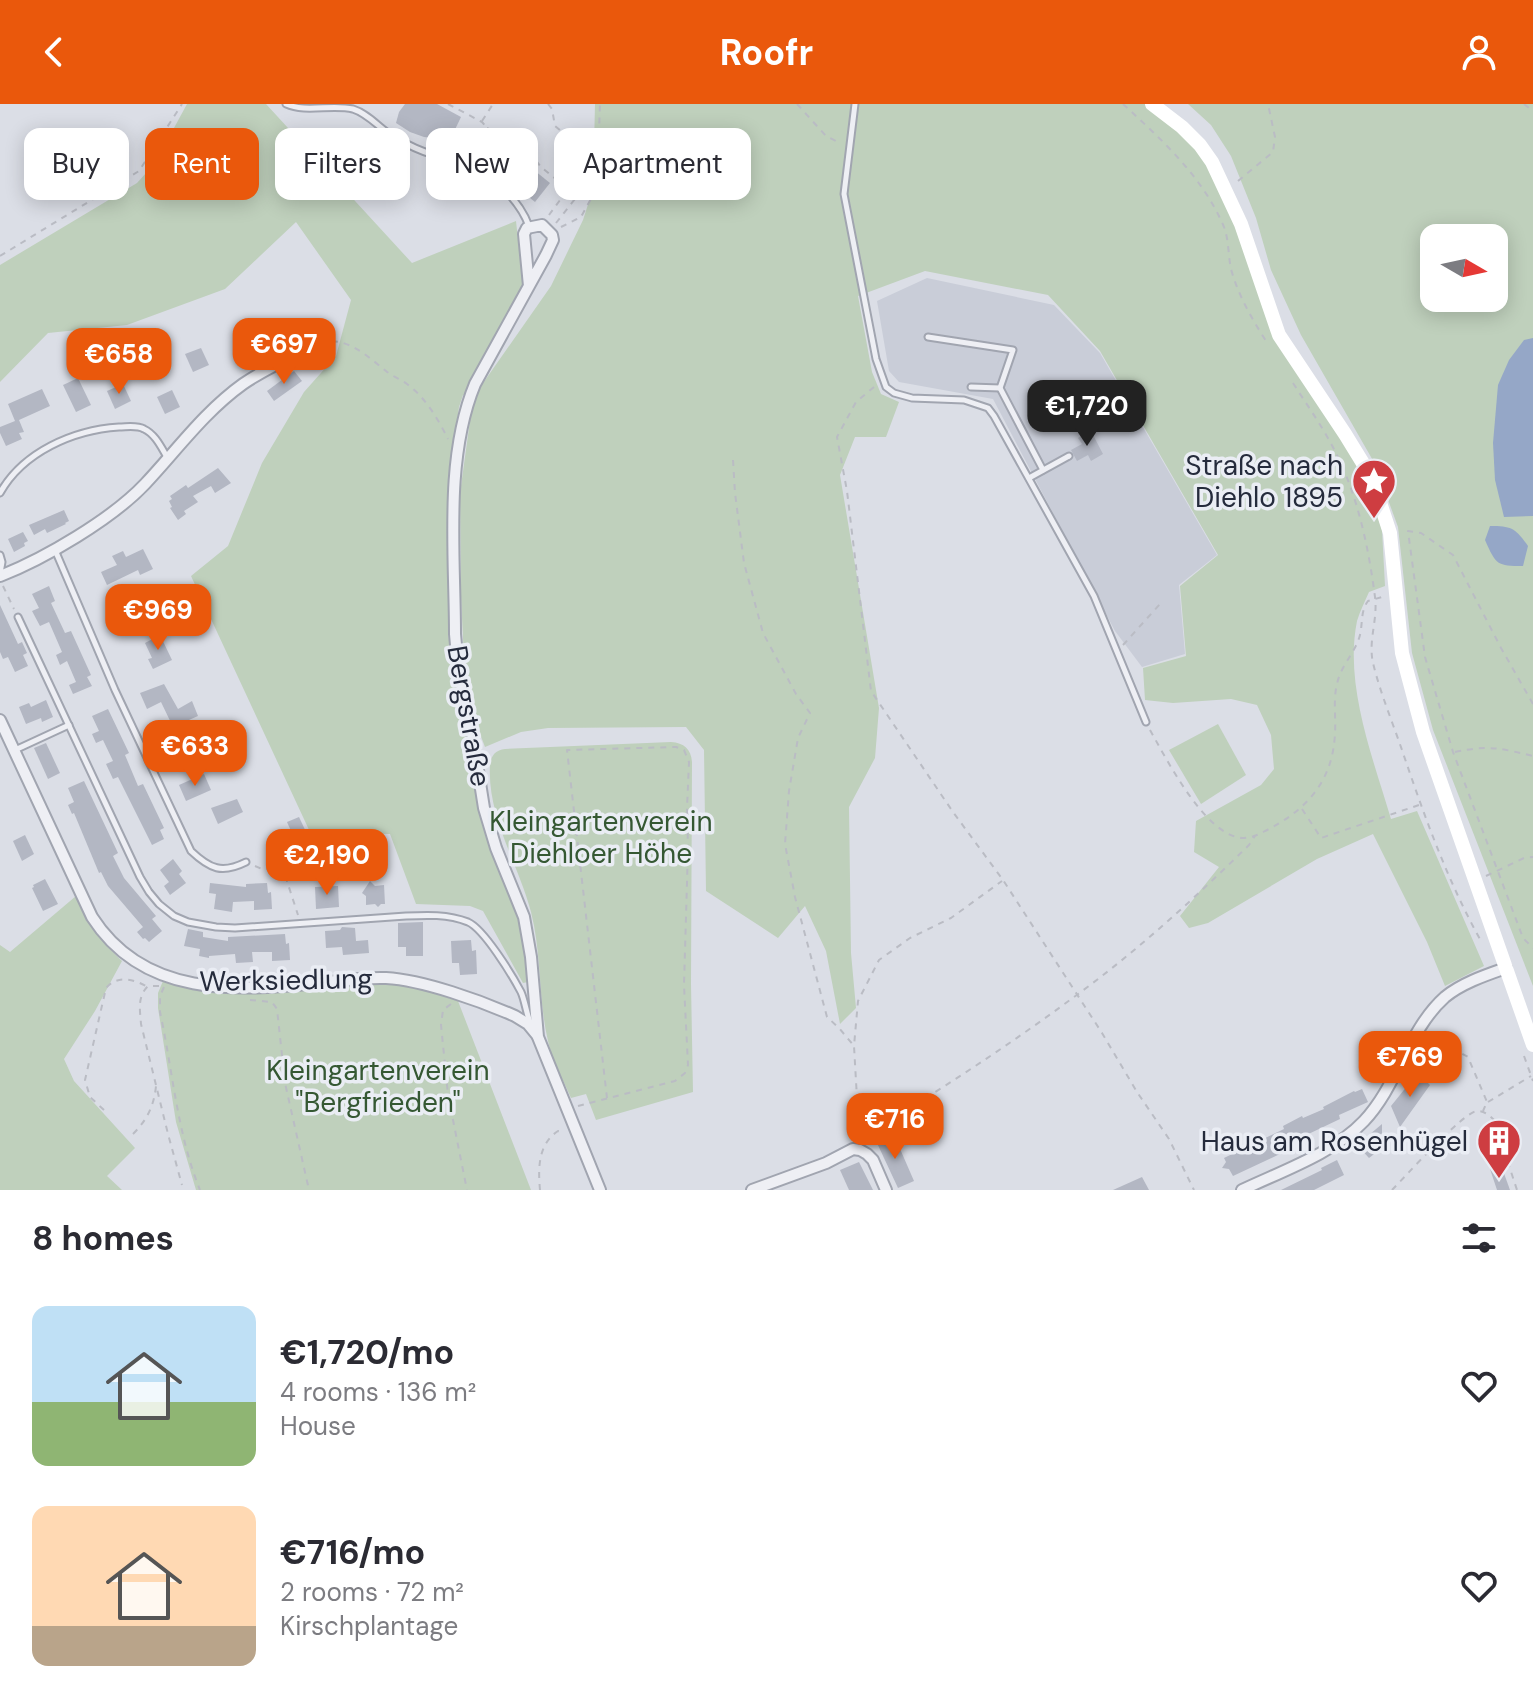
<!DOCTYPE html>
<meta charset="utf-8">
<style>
:root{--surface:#fff;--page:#f7f7f7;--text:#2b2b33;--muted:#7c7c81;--accent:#ea580c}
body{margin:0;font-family:"DM Sans",sans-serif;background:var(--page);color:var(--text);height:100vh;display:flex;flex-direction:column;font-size:30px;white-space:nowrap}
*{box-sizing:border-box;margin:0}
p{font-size:26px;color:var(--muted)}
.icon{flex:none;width:44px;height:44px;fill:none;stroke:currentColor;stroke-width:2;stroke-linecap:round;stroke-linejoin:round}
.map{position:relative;height:1086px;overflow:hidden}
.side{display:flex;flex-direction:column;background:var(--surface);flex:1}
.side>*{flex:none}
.hud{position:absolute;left:24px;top:24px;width:800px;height:72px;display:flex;gap:16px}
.needle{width:52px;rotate:99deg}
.controls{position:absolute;left:1420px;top:120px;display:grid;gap:16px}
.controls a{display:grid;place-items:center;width:88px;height:88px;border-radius:16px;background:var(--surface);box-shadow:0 4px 20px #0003;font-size:40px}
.price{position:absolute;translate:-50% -68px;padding:0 18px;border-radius:16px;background:var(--accent);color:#fff;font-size:26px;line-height:52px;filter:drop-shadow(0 2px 4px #0008)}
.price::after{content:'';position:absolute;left:50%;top:48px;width:24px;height:18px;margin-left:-12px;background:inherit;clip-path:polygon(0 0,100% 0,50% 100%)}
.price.current{background:#222;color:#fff}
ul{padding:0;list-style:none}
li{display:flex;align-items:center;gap:24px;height:200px;padding:0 32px}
li span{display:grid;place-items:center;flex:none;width:224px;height:160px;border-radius:16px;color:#555}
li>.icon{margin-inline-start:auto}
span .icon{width:96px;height:96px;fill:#fffc;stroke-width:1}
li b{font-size:34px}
h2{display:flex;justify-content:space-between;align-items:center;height:96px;padding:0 32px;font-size:34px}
.tag{padding:0 28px;border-radius:16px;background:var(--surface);box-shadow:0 4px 20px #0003;font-size:28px;line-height:72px}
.tag.current{background:var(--accent);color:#fff}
header{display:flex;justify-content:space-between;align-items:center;height:104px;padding:0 32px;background:var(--accent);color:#fff;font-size:36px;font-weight:700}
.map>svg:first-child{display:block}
</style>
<header><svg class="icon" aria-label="back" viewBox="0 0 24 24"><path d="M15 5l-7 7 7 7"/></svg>Roofr<svg class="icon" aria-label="person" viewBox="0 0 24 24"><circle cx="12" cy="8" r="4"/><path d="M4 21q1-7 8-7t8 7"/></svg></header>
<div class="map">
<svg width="1533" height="1086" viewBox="0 0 1533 1086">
<rect width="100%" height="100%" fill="#dbdee6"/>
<path fill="#c9cdd8" d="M927,174L1054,201L1100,249L1217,451L1179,481L1185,550L1142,563L1115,527L993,295L899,278L889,267L877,197Z"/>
<g fill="#bfd0bc" fill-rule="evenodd">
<path d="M187,0H266L412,159L516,117L523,182L466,288L474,292L551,182L583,116L593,85L595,0H1157L1197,32L1287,238L1368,375L1382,426L1385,482L1369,488C1365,497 1360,507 1357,517C1344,581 1373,654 1391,715L1417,707L1484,862L1445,882L1427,838L1373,730L1317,755L1208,819L1189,824L1180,812L1219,763L1194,748L1196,717L1261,681L1274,665L1271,631L1257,601L1231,595L1173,599L1145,596L1143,564L1186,552L1180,482L1218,451L1100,247L1048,191L925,167L858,192L872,268L881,290L899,298L886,333H855L840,371L879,604L875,654L849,703L851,849L856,904L840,920L826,847L805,802L778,834L706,787L704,646L686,623L548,624L521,628L485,643L477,622L464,555L461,493L460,389L473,295L463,291L459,303L448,382V529L453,567L466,622L480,706L493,751L519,814L526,851L528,878L523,879L483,807L470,802L416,800L390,730L310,728L191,472L228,442L262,359L304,288L336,252L351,196L296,118L225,185L127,221L48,229L0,278V161L137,79L155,59Z"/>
<path d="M1188,0H1533V882L1433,626L1412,549L1398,423L1375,360L1301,231L1271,166L1256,114L1231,52L1211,21ZM1434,134H1494V194H1434Z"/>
<path d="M1218,620L1246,671L1201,700L1169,646Z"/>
<path d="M671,638C684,639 691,645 692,658L691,880L693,988L596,1016L586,990L571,994C563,975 552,956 548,937C538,895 542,851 531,808C518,759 487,713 490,661C491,651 496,646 505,645Z"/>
<path d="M76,792C90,820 99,835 122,857L95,907L64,955L74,977L135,1044L107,1072L122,1086H0V841L10,848Z"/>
<path d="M163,877L193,886L239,889L273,888L380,879L414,883L458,897L531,1086H196L176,1018L158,904V889Z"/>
</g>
<g fill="#95a7c7">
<path d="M1533,234V412L1504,413L1495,376L1493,339L1498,281L1509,256L1524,236Z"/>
<path d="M1490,422C1512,422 1515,424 1528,442L1523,462C1497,462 1496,461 1485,436Z"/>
</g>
<g fill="#b3b7c3">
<path d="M405,0H437L461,13L450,36L424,33L410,28L396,19L399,8Z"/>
<path d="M509,46L550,79L535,98L493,64Z"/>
<path d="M253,230L263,246L250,255L239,239Z"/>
<path d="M201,244L209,261L193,268L185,250Z"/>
<path d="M294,267L302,277L274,297L267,287Z"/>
<path d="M78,274L91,301L76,308L63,281Z"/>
<path d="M123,280L131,297L115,305L107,287Z"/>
<path d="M42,285L50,302L19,316L24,328L19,329L22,335L6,342L0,329V323L15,317L8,300Z"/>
<path d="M172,286L180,303L165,310L157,293Z"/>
<path d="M1091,327L1103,350L1091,357L1088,351L1077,357L1071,346L1082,340L1078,334Z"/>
<path d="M218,364L231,379L215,389L211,382L193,392L198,398L184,407L186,410L178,416L170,404L172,403L169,397L172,395L170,392L186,381L188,384Z"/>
<path d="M64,406L69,417L65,419L66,420L47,429L45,425L34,431L29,421Z"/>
<path d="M23,428L28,437L24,439L25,442L14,448L8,435Z"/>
<path d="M143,445L153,465L140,471L138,466L107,481L101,468L117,461L112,452L123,447L126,453Z"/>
<path d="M49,482L55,497L51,499L65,529L71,527L91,571L87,573L92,582L73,590L69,581L76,578L67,557L60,561L56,551L62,548L49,518L40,522L32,507L39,504L32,490Z"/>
<path d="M0,501L18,540L22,538L27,549L23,551L28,562L15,568L8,553L3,555L0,548Z"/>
<path d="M160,531L172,556L153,565L148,555L152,554L145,539Z"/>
<path d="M164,580L178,605L192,597L198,612L173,623L161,598L147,605L140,589Z"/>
<path d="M46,596L53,613L42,618L41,614L26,620L19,603L29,599L31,603Z"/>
<path d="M108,605L129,649L125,651L138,682L143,680L164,724L160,726L164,735L152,741L118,673L113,675L106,660L113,657L103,636L96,639L92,630L99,627L92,612Z"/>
<path d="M207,632L214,648L190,659L182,644Z"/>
<path d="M46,639L60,669L48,675L34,644Z"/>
<path d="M204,670L211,686L186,697L179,681Z"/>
<path d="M84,677L118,749L113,752L124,774L156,812L152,815L162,827L149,838L145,834L143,835L137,828L143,823L108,782L101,768L99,769L74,709L72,710L68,701L74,698L68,684Z"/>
<path d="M237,695L243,708L218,720L211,704Z"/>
<path d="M299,713L307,730L295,736L287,718Z"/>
<path d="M25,731L34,750L22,757L13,737Z"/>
<path d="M173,755L182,767L179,770L186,779L170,791L164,782L169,778L160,766Z"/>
<path d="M45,775L58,800L43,807L32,784L34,783L33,781Z"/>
<path d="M370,777L375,782L384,781L385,800H381L378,803L375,800L366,801V792L362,789Z"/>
<path d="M210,779L246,783V780L267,779L268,789L271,788L272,805L254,806V797L233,798L232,808L214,805L216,790L209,789Z"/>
<path d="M338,782L339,803L316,805L315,783Z"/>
<path d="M423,818V852H406V843H398V819Z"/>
<path d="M342,823L355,824L356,837L368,836L369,849L343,851L342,843L326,844L325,827L340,826Z"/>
<path d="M188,825L203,828V833L228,837V833L285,830L286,840L289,839L290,856L272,857V848H252L253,858L236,859L235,850L209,852V854L199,852L200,845L184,842Z"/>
<path d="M471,836L472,847L476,846L477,870L460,871L459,859H452L451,837Z"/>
<path d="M1385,944L1392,959L1390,963L1376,969L1372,959L1358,957Z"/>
<path d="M1416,971L1421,974L1426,973L1427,978L1430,981L1400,1023L1391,1002Z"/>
<path d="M1362,985L1368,998L1339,1011L1340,1015L1279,1044L1282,1049L1233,1072L1229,1065L1222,1064L1226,1058L1224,1054L1284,1025L1283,1022L1302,1012L1303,1014L1324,1005L1323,1003L1354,987L1355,988Z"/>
<path d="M1382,1020V1044L1369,1054L1357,1041Z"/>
<path d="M884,1031L889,1033L894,1031L914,1077L898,1084L877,1039L883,1036Z"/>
<path d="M1337,1056L1344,1071L1314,1086H1281L1322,1066L1321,1064Z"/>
<path d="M859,1058L873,1086H849L840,1066Z"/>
<path d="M1501,1061L1510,1086H1497L1490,1065Z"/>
<path d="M1142,1073L1149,1086H1113Z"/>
</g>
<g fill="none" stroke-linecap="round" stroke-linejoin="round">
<g stroke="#a1a5b0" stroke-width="9">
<g id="service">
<path d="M286,0C306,9 331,0 353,5C369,10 380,25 394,33C406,40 420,47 434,51C444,53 454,54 464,58C491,69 519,95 529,122"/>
<path d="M855,0L844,90L876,255L886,283L894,289L912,294L964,296L988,304L994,312L1094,492L1146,618"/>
<path d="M928,233L1013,246L1000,284L1043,366"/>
<path d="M971,283L1000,284"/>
<path d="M1029,374L1069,352"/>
<path d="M0,389C23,348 73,326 119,323C127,323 137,321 144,325C155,330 161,343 167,353"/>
<path d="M55,446L115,586L191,747C210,765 222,770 246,758"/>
<path d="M0,451L2,458L0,469"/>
<path d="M18,513L140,773L149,788L159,800L174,812L188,818L216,823L235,824L406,812C426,811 448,810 468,818C484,825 512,871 521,888C525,897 526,908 530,918"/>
<path d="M15,646L69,621"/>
</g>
</g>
<g stroke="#a1a5b0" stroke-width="14">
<g id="minor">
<path d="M529,182L524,130L527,124L542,121L552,131L553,136L546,151L475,280C444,355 455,450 455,530L457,552L471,622L484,704L496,744L524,813L531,853L538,933L600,1086"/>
<path d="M0,472C44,455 112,415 145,380C177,346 204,308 243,280C263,266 287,255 308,245"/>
<path d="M0,616L92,813C144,894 235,887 319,879C341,877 364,873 386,874C423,876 481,897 515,912L528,920L537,931"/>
<path d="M752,1086L826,1059L853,1045L860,1046L867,1050L873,1056L886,1086"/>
<path d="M1242,1086C1282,1067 1334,1049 1364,1017C1398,981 1408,926 1445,893C1462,879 1486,871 1506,864"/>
</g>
</g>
<g stroke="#babcc4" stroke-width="2" stroke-dasharray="6 6" stroke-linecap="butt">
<path d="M448,0L482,18L487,24L486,60"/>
<path d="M548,0L552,5L555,22L567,32L573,76L583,85L578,92"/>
<path d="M797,0L826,32L840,39"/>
<path d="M1123,0C1162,36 1203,73 1224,123C1229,136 1228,151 1231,165C1238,191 1252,215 1266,237"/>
<path d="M1524,0L1533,7"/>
<path d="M482,17L493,0"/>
<path d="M487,24L526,44L541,63L568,85L566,88"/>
<path d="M1238,77L1273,48L1275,33L1268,0"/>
<path d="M549,111L563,92"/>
<path d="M556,119L575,95"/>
<path d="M561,123L581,113L597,84L600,0"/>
<path d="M0,152L139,67L182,0"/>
<path d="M320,239C346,231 367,252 386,267C392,272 400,275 407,280C425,293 438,315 448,335"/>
<path d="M1293,279C1305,298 1318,316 1329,336C1356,383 1368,439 1375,493C1378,516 1368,536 1373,559C1380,588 1392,617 1402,646C1424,711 1447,776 1481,837"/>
<path d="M874,283L856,298L837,333L847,387L871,587L953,708L1003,776L1102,929L1137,988L1169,1035L1194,1086"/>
<path d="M733,356L735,389L744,459L763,529L796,590L810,609L798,634L789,687L785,740L795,793L827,913L839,924L854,942"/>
<path d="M3,482L14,505"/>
<path d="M1123,541L1160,500"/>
<path d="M1533,600L1501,544L1453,451L1421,429L1408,427L1425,553L1453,648L1523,834L1533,844"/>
<path d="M1150,626C1167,656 1205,731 1242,734C1251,734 1258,731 1265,727C1307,706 1333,677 1335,629C1336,612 1333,596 1337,580C1340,564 1352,552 1358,537C1364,523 1359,509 1368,497L1382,493"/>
<path d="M1455,648C1488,641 1500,644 1533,652"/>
<path d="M1302,705L1321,734L1419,701"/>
<path d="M255,762L262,765H283L298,811"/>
<path d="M1486,772L1524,754L1533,753"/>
<path d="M159,882H148C137,893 140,906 141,920L168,1030L182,1081"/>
<path d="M164,883L160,892V908C173,968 177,1029 200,1086"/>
<path d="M250,896L272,898L277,905L285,979L309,1086"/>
<path d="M451,900L443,906L441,921L448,991L467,1086"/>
<path d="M1431,932L1468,953L1487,998L1483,1007"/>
<path d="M1524,952L1533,977"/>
<path d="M1488,998L1531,972"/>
<path d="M578,1002L675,977L685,969L688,961L684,881L688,744L687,704L689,658L684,646L676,643L567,646L607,994"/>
<path d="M104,1006L90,993L85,976L106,884C117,871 133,875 146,882"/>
<path d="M133,1030C147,1016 154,1002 156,982"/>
<path d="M861,1033L858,1012L854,942L858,897L879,856L910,834L951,814L1002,777"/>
<path d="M865,1033L866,1031C937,988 1008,942 1074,893C1136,848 1195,794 1249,741L1255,732"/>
<path d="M540,1086C538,1064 538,1040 558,1027L563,1028"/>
<path d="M1392,1086C1405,1073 1463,1008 1477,1007C1484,1007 1489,1011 1494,1016L1517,1086"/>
</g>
<use href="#service" stroke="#eeeff4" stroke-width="5"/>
<use href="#minor" stroke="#eeeff4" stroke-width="10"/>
<path stroke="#fff" stroke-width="14" d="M1152,0L1182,23L1200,41L1212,58L1241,120L1279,231L1345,330L1372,374L1390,429L1402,549L1423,628L1533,941"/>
</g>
<defs>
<g id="sight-pin" transform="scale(2.3)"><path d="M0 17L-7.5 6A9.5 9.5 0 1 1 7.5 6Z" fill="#ce3d41" stroke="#eaedf4"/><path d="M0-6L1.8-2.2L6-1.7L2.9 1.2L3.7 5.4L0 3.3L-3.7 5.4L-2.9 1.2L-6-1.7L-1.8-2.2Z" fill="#fff"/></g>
<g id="building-pin" transform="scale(2.3)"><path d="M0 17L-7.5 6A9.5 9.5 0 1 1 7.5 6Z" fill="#ce3d41" stroke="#eaedf4"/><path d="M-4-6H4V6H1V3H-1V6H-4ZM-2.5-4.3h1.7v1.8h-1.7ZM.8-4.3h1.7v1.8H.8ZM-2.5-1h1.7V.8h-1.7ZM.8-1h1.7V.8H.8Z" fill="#fff"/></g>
</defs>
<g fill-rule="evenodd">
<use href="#sight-pin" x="1374" y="377"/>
<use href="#building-pin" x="1499" y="1037"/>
</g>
<g text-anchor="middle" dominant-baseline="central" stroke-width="7" stroke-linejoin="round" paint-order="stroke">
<g font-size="28" fill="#252b3c" stroke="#eaedf4" text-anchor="end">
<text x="1343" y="361">Straße nach<tspan x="1343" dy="32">Diehlo 1895</tspan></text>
<text x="1468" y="1037">Haus am Rosenhügel</text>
</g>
<g font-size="28" fill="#252b3c" stroke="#eaedf4">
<text transform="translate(469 612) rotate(80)">Bergstraße</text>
<text transform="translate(286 876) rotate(-1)">Werksiedlung</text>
</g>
<g font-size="28" fill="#355833" stroke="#eaedf4">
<text x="601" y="717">Kleingartenverein<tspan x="601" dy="32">Diehloer Höhe</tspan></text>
<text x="378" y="966">Kleingartenverein<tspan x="378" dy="32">"Bergfrieden"</tspan></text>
</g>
</g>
</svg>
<div class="controls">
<a><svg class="needle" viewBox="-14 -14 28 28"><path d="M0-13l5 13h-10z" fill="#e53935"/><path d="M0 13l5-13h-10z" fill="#7c7c81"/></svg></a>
</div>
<b class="price" style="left:284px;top:282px">€697</b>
<b class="price" style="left:119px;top:292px">€658</b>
<b class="price current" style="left:1087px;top:344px">€1,720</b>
<b class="price" style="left:158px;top:548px">€969</b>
<b class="price" style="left:195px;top:684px">€633</b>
<b class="price" style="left:327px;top:793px">€2,190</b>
<b class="price" style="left:1410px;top:995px">€769</b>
<b class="price" style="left:895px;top:1057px">€716</b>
<div class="hud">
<a class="tag">Buy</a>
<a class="tag current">Rent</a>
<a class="tag">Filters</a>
<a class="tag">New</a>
<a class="tag">Apartment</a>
</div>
</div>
<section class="side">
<h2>8 homes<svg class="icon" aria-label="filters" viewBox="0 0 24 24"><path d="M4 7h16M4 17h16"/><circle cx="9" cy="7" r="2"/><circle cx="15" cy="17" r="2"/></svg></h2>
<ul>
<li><span style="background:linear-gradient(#bfe0f5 60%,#8fb573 0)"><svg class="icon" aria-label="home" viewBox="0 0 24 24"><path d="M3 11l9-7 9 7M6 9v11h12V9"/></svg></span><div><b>€1,720/mo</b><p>4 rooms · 136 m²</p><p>House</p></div><svg class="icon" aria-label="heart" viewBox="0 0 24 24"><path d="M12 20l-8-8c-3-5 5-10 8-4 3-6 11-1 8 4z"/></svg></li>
<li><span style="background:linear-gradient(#ffd9b3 75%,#b9a48a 0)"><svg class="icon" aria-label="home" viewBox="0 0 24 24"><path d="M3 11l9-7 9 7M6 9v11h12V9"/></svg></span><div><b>€716/mo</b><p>2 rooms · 72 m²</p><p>Kirschplantage</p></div><svg class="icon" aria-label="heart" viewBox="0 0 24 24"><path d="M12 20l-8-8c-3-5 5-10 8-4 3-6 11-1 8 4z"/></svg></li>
</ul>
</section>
